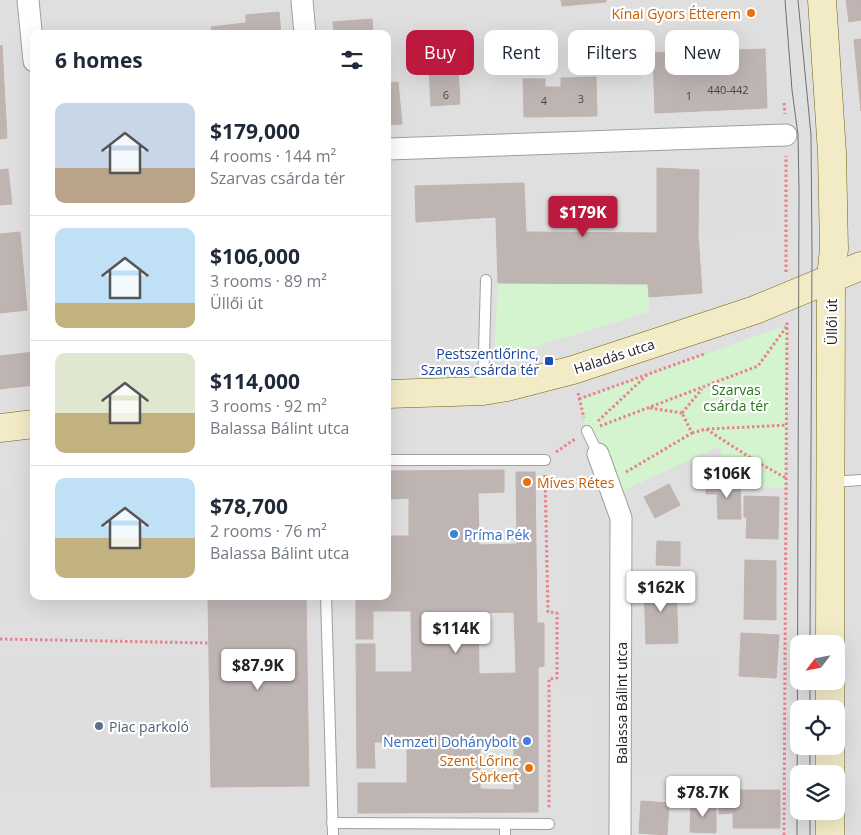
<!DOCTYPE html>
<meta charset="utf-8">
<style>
:root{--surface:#fff;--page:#f6f6f7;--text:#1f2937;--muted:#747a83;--line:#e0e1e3;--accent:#bb193d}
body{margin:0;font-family:"Open Sans",sans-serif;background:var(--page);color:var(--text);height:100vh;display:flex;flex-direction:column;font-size:19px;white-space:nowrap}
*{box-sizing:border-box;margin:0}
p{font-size:16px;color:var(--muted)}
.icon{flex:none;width:28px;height:28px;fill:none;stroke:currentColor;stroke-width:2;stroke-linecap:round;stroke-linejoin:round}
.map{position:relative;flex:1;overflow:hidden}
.drawer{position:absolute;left:30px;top:30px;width:361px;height:570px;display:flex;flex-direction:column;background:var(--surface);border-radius:10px;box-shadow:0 5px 20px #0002}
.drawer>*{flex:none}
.top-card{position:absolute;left:406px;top:30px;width:379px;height:45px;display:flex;gap:10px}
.needle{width:32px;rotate:238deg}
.controls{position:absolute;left:790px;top:635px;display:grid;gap:10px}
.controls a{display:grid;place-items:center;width:55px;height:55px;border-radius:10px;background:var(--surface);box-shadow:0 5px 20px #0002;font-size:25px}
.price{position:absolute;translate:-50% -42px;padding:0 11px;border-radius:5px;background:#fff;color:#222;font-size:16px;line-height:32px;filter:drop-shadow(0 1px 2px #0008)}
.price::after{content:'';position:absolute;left:50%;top:30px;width:15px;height:11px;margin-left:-8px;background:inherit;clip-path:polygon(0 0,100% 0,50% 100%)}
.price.selected{background:var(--accent);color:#fff}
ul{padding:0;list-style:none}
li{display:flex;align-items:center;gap:15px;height:125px;padding:0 25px}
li+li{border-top:1px solid var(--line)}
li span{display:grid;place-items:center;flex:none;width:140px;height:100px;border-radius:10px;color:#555}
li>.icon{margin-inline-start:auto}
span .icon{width:60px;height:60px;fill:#fffc;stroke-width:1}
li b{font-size:21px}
h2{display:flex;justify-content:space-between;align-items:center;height:60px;padding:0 25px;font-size:21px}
.chip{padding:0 18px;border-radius:10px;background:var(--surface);box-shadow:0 5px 20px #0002;font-size:18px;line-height:45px}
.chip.selected{background:var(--accent);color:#fff}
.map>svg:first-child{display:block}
</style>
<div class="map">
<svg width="861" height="835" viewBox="0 0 861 835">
<rect width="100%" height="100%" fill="#f1edea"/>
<path fill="#e0dfdf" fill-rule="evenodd" d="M0,0H861V835H0ZM34,34H388V596H34ZM799,644H836V681H799ZM799,709H836V746H799ZM799,774H836V811H799Z"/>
<g fill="#d3f4ce">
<path d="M498,283L648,284L650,312L494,359Z"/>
<path d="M787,325L786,488L724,487L720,446L613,495L587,431L579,399Z"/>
</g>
<g fill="#dedede">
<path d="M774,169L775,230L698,234L699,170Z"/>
<path d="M477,280L467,362L388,368V284Z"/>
<path d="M604,469L621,518V656L715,658L713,774H621L620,835H593L595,690H560L557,678V613L574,611L572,489Z"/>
<path d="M34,470V520H0V503L20,471Z"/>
<path d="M0,543H34V596H196V624L0,623Z"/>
<path d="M0,656L196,661L199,791L37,792L0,790Z"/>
</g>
<g fill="#beb5b3" stroke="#c1b2ae" fill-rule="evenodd">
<path d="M561,0H606V2L562,6Z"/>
<path d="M846,0H861V20L849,22Z"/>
<path d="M279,12L281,34H212L211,27L246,23V15Z"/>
<path d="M372,19L373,34H334L333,22Z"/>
<path d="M861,39V111L854,40Z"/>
<path d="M2,45L7,138L0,139V46Z"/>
<path d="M765,49L767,108L655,113L653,53Z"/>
<path d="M458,67L460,104L431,106L429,69Z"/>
<path d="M596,77L597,116L524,117L523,79H545V87H561V78Z"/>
<path d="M398,82L402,124L388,125V83Z"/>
<path d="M657,168L699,170L698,234L702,293L649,297L648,284L498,283L496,217L416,222L415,186L524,183L526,232L657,233Z"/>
<path d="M8,169L12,204L0,205V170Z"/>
<path d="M20,232L27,310L0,313V234Z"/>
<path d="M34,352V385L0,389V356Z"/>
<path d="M504,470V492L478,493L479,545L517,544L516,472H535L537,623H544V666L538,667V812L358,813V783H407V742H374L375,768H357L356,644H375V672H412L411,611H373V639H356V596H388V536H409V498L388,499V471ZM514,612L516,673L479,674L478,613ZM480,744H514V790L480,789Z"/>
<path d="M706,482H740L741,519H718L717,494H706Z"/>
<path d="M669,484L680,505L655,518L644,497Z"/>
<path d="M744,496L779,497L778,539L746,538L747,517H744Z"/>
<path d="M657,541L680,542V566L656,565Z"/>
<path d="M745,560L776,561V620L744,619Z"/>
<path d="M676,582L678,643L646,644L644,583Z"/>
<path d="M208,596H306L309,786L211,787Z"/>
<path d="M741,633L779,635L776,678L739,676Z"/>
<path d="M719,790H780V828H733V813L719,814Z"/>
<path d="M641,801L669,803L667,835L639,833Z"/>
<path d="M691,803H716V833L690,832Z"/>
</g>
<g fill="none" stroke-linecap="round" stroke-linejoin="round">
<g stroke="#9f9f9f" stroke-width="12">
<g id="lane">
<path d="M483,389L486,280"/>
<path d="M587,431L598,454"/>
<path d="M388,460H545"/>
<path d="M831,482L861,480"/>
<path d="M326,596L333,835"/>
<path d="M332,823L549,824"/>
<path d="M505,835V824"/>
</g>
</g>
<g stroke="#9f9f9f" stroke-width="23">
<g id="street">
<path d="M28,0L34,61"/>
<path d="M302,0L305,34"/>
<path d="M388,149L786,135"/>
<path d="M598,454L621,518L620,835"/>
</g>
</g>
<g stroke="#6f6413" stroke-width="29">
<g id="secondary">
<path d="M822,0L832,153L834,249L831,278L830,644"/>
<path d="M388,394L483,391L507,387L573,370L755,310L861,266"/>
<path d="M0,428L34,424"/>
<path d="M830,681V709"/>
<path d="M830,746V774"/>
<path d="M830,811V835"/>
</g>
</g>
<g stroke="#ea828e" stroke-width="3" stroke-dasharray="2.5 2.5" stroke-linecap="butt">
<path d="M784,103L785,114"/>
<path d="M786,272V156"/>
<path d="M578,393L584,418"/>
<path d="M579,399L704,354"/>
<path d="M650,408L682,413"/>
<path d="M682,413L702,389"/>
<path d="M598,421L647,375"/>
<path d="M600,426L758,366L787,326"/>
<path d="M707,429L787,425"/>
<path d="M692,433L706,429L757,462L786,478"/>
<path d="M556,452L575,439"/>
<path d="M626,472L692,433L682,413"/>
<path d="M545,475L548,612L557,613V678L549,679V809"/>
<path d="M0,639L209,643"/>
<path d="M784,835L787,321"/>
</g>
<use href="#lane" stroke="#fff" stroke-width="10"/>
<use href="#street" stroke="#fff" stroke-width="21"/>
<use href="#secondary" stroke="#f3ebc6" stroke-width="28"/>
<g stroke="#707070" stroke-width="1">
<path d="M785,0L792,90L798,135L799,189L797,835"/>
<path d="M798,0L811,135L812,254L810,644"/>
<path d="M810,709V681"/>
<path d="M810,774V746"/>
<path d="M810,835V811"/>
</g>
</g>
<g fill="#e8710a" stroke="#fff" stroke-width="2">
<circle cx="751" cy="13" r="5"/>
<circle cx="527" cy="482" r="5"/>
<circle cx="529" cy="768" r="5"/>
</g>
<rect fill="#1a4fb4" stroke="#fff" stroke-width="2" x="544" y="356" width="10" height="10" rx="2.5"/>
<g fill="#3f7fe0" stroke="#fff" stroke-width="2">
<circle cx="454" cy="534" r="5"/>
<circle cx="527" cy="741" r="5"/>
</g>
<circle fill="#5c6f8a" stroke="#fff" stroke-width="2" cx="99" cy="726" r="5"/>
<g text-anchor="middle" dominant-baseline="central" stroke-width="4.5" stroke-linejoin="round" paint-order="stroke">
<g font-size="11" fill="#494746">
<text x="728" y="89">440-442</text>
<text x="446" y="94">6</text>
<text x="689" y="95">1</text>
<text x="581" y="98">3</text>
<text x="544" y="100">4</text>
</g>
<g font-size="14" fill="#c56008" stroke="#fff" text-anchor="end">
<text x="741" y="13">Kínai Gyors Étterem</text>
<text x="537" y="482" text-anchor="start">Míves Rétes</text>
<text x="519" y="760">Szent Lőrinc<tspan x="519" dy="16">Sörkert</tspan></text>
</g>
<g font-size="14" fill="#222" stroke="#fff">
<text transform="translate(831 322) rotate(-90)">Üllői út</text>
<text transform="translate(614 356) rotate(-18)">Haladás utca</text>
<text transform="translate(621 703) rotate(-90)">Balassa Bálint utca</text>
</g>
<g font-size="14" fill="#164399" stroke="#fff" text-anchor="end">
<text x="539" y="353">Pestszentlőrinc,<tspan x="539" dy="16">Szarvas csárda tér</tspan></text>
</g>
<g font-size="14" fill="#27761a" stroke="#fff">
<text x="736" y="389">Szarvas<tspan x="736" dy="16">csárda tér</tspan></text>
</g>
<g font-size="14" fill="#366cbe" stroke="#fff" text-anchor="start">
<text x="464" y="534">Príma Pék</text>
<text x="517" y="741" text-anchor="end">Nemzeti Dohánybolt</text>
</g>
<g font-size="14" fill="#4e5e75" stroke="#fff" text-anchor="start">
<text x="109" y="726">Piac parkoló</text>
</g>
</g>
</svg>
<div class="controls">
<a><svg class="needle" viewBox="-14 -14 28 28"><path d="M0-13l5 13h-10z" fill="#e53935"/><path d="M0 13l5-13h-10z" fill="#747a83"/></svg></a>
<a><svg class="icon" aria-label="locate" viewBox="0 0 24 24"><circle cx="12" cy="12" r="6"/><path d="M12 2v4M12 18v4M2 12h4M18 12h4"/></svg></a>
<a><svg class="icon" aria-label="layers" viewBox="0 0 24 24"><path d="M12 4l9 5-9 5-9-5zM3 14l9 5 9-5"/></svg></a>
</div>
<b class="price selected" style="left:583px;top:238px">$179K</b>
<b class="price" style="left:727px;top:499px">$106K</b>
<b class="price" style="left:661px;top:613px">$162K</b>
<b class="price" style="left:456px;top:654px">$114K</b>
<b class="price" style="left:258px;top:691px">$87.9K</b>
<b class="price" style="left:703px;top:818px">$78.7K</b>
<div class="top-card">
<a class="chip selected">Buy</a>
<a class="chip">Rent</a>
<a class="chip">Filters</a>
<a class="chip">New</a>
</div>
<section class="drawer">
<h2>6 homes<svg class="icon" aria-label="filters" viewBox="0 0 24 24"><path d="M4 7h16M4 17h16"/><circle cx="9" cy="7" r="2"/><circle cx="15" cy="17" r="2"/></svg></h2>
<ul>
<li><span style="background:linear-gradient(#c9d6e8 65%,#b9a48a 0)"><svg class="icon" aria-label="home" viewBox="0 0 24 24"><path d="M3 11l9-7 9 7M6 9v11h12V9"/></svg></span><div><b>$179,000</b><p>4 rooms · 144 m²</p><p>Szarvas csárda tér</p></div></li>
<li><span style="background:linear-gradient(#bfe0f5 75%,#c2b280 0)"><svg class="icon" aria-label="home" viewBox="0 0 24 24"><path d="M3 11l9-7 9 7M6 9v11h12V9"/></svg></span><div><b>$106,000</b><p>3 rooms · 89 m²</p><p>Üllői út</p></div></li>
<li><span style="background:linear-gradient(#dfe7d0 60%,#c2b280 0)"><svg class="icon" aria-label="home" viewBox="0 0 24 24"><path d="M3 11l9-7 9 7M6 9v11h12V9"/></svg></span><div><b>$114,000</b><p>3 rooms · 92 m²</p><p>Balassa Bálint utca</p></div></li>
<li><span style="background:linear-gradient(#bfe0f5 60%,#c2b280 0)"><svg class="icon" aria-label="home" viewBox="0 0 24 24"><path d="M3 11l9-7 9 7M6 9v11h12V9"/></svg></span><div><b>$78,700</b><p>2 rooms · 76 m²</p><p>Balassa Bálint utca</p></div></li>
</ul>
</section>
</div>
